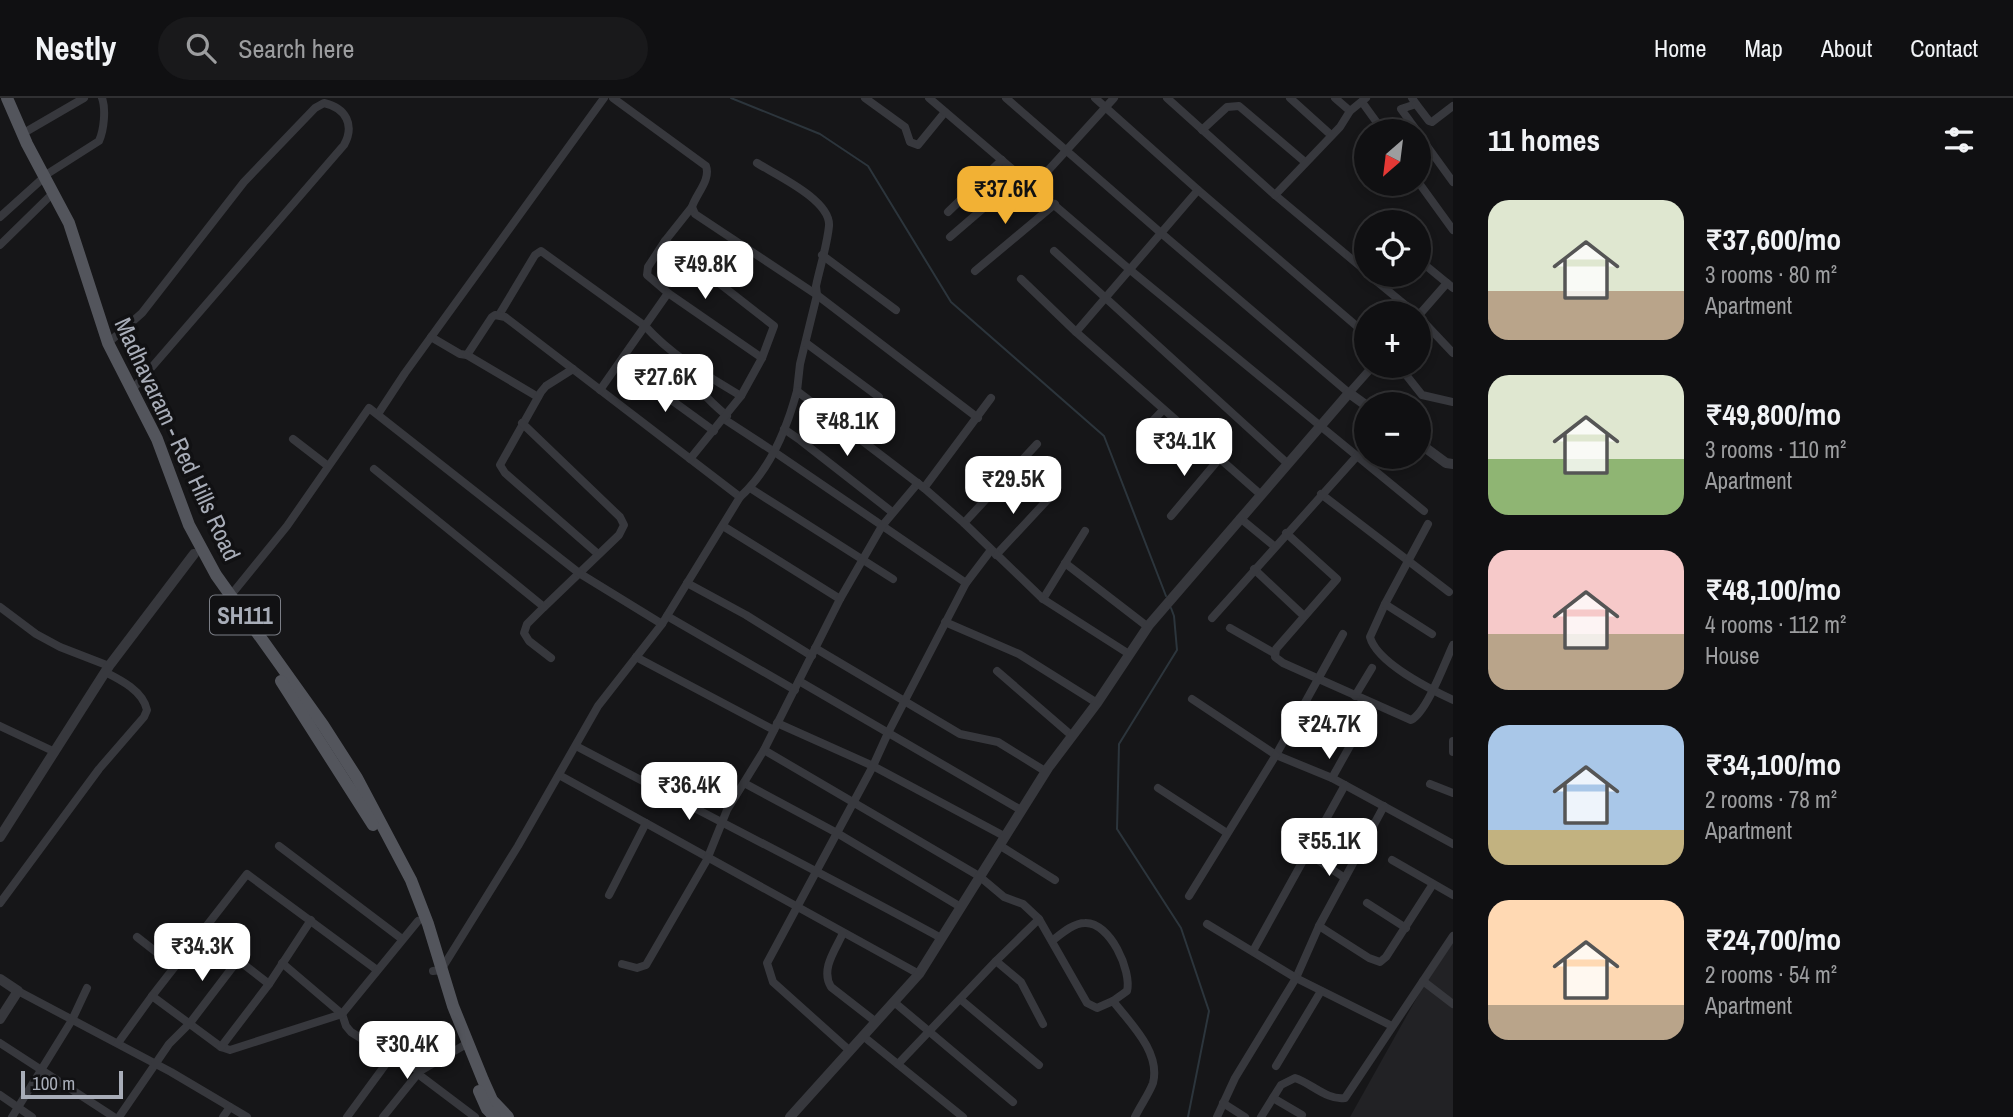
<!DOCTYPE html>
<meta charset="utf-8">
<style>
:root{--surface:#101012;--page:#19191b;--text:#f1f3f6;--muted:#9c9d9f;--line:#303032;--accent:#f2b134}
body{margin:0;font-family:"Archivo Narrow",sans-serif;background:var(--page);color:var(--text);height:100vh;display:flex;flex-direction:column;font-size:26px;white-space:nowrap}
*{box-sizing:border-box;margin:0}
p{font-size:23px;color:var(--muted)}
.icon{flex:none;width:38px;height:38px;fill:none;stroke:currentColor;stroke-width:2;stroke-linecap:round;stroke-linejoin:round}
.map{position:relative;flex:1;overflow:hidden}
.sheet{display:flex;flex-direction:column;background:var(--surface);width:560px}
.sheet>*{flex:none}
.needle{width:46px;rotate:208deg}
.fabs{position:absolute;left:1354px;top:21px;display:grid;gap:14px}
.fabs a{display:grid;place-items:center;width:77px;height:77px;border-radius:50%;background:var(--surface);box-shadow:0 4px 10px #0003,0 0 0 2px var(--line);font-size:35px}
.scale{position:absolute;left:21px;bottom:18px;width:102px;box-sizing:border-box;padding-left:7px;border:4px solid #a8adb8;border-top:0;font-size:19px;line-height:24px;white-space:nowrap;color:#a8adb8;-webkit-text-stroke:5px #111113;paint-order:stroke}
.price{position:absolute;translate:-50% -60px;padding:0 16px;border-radius:14px;background:#fff;color:#222;font-size:23px;line-height:46px;filter:drop-shadow(0 2px 4px #0008)}
.price::after{content:'';position:absolute;left:50%;top:42px;width:21px;height:16px;margin-left:-10px;background:inherit;clip-path:polygon(0 0,100% 0,50% 100%)}
.price.current{background:var(--accent);color:#111}
ul{padding:0;list-style:none}
li{display:flex;align-items:center;gap:21px;height:175px;padding:0 35px}
li span{display:grid;place-items:center;flex:none;width:196px;height:140px;border-radius:21px;color:#555}
li>.icon{margin-inline-start:auto}
span .icon{width:84px;height:84px;fill:#fffc;stroke-width:1}
li b{font-size:30px}
h2{display:flex;justify-content:space-between;align-items:center;height:84px;padding:0 35px;font-size:30px}
header{display:flex;align-items:center;gap:42px;box-sizing:border-box;height:98px;padding:0 35px;background:var(--surface);border-bottom:2px solid var(--line)}
header strong{font-size:33px}
nav{display:flex;gap:38px;margin-inline-start:auto;font-size:24px}
.search{width:490px;height:63px;background:var(--page);display:flex;align-items:center;gap:18px;box-sizing:border-box;padding:0 24px;border-radius:38px;color:var(--muted);font-size:26px}
main{display:flex;flex:1;min-height:0}
.map>svg:first-child{display:block}
</style>
<header>
<strong>Nestly</strong>
<div class="search"><svg class="icon" aria-label="search" viewBox="0 0 24 24"><circle cx="10" cy="10" r="6"/><path d="M15 15l6 6"/></svg>Search here</div>
<nav><a>Home</a><a>Map</a><a>About</a><a>Contact</a></nav>
</header>
<main>
<div class="map">
<svg width="1453" height="1019" viewBox="0 0 1453 1019">
<rect width="100%" height="100%" fill="#161618"/>
<path fill="#222225" d="M1453,835V1019H1350Z"/>
<g fill="none" stroke-linecap="round" stroke-linejoin="round">
<g stroke="#2c353c" stroke-width="2">
<path d="M731,0L820,36L868,68L951,204L1104,338L1166,498"/>
<path d="M1171,510L1174,518L1177,552L1119,646L1117,731L1181,830L1209,913L1188,1019"/>
</g>
<g stroke="#37383d" stroke-width="8">
<path d="M613,0L706,68C711,82 696,96 692,109L695,116L817,197L978,320"/>
<path d="M865,0L905,29L910,44L918,47L945,14"/>
<path d="M929,0L1129,171L1424,413"/>
<path d="M1006,0L1161,135L1349,295L1373,268"/>
<path d="M1095,0L1198,92L1367,237"/>
<path d="M1167,0L1275,97L1367,174"/>
<path d="M1290,0L1331,37"/>
<path d="M1335,0L1350,13"/>
<path d="M1412,0L1416,6L1401,11L1417,33"/>
<path d="M1362,4L1383,33"/>
<path d="M1416,6L1429,23L1432,24L1453,8"/>
<path d="M1202,32L1227,9L1239,8L1305,64"/>
<path d="M22,36L84,0"/>
<path d="M1419,37L1453,84"/>
<path d="M757,65C776,77 831,102 829,128C827,148 820,169 816,188L817,197L800,266L797,293"/>
<path d="M44,78L99,43C104,32 106,11 102,0"/>
<path d="M1419,85L1453,132"/>
<path d="M1033,89L1114,0"/>
<path d="M1275,97L1340,29L1350,13L1366,0"/>
<path d="M948,114L1002,62"/>
<path d="M0,119L41,82"/>
<path d="M1374,123L1376,124"/>
<path d="M950,139L1021,78"/>
<path d="M665,143L648,169L647,177L668,195L762,260"/>
<path d="M0,147L49,99"/>
<path d="M1054,153L1288,366"/>
<path d="M822,157L896,212"/>
<path d="M1419,162L1453,190"/>
<path d="M975,173L1055,106"/>
<path d="M1369,177L1415,215"/>
<path d="M1021,181L1076,234L1260,396"/>
<path d="M499,217L535,157L541,153L645,228C673,259 706,277 741,298"/>
<path d="M1419,217L1447,185"/>
<path d="M1419,219L1453,255"/>
<path d="M1076,234L1198,92"/>
<path d="M431,239L460,256L467,257L492,219L495,217L505,219L740,399"/>
<path d="M108,245L142,215L244,84L315,10L324,5C346,10 355,27 344,47L132,292"/>
<path d="M806,245L879,299"/>
<path d="M467,257L538,299"/>
<path d="M685,265C694,288 708,302 727,318"/>
<path d="M1399,268L1422,297L1453,304"/>
<path d="M573,271L546,288L541,294L500,367L505,375L598,456"/>
<path d="M660,281L658,289L659,293L714,333"/>
<path d="M600,292L668,195"/>
<path d="M378,316L405,275L604,0"/>
<path d="M724,321L773,353L966,485"/>
<path d="M784,331L800,342L892,414"/>
<path d="M1144,332L1163,312"/>
<path d="M293,341L328,368"/>
<path d="M690,361L741,298L762,260L774,228L665,143L692,109"/>
<path d="M374,371L544,509L619,437L624,427L620,419L522,325"/>
<path d="M750,390L893,481"/>
<path d="M924,390L991,300"/>
<path d="M1321,396L1449,494"/>
<path d="M1171,418L1219,361"/>
<path d="M1240,420L1274,448"/>
<path d="M964,425L1037,346"/>
<path d="M1428,426L1385,506L1370,539C1377,565 1430,591 1453,602"/>
<path d="M723,428L840,501"/>
<path d="M1286,435L1337,481L1276,551L1275,559L1283,565L1411,622C1427,614 1445,564 1453,547"/>
<path d="M996,457L1051,398"/>
<path d="M1065,465L1148,529"/>
<path d="M1254,471L1304,518"/>
<path d="M687,485L746,517L812,558"/>
<path d="M231,497L287,428L369,310L579,475L662,526"/>
<path d="M1043,501L1085,433"/>
<path d="M1385,506L1432,536"/>
<path d="M0,509L36,536L60,549L109,568"/>
<path d="M544,509L527,526L524,535L529,543L551,560"/>
<path d="M667,518L795,592"/>
<path d="M1212,520L1357,358"/>
<path d="M945,524L1019,556L1097,605"/>
<path d="M1230,530L1274,555"/>
<path d="M815,550L960,636L998,644L1045,673"/>
<path d="M636,559L774,632"/>
<path d="M997,573L1071,637"/>
<path d="M799,583L1021,712"/>
<path d="M1355,598L1372,570"/>
<path d="M1192,601L1276,657L1332,680L1453,746"/>
<path d="M777,625L873,668L1004,738"/>
<path d="M0,628L55,654"/>
<path d="M1453,643V654"/>
<path d="M576,648C697,712 820,774 941,840"/>
<path d="M764,652L979,778"/>
<path d="M559,677L919,876"/>
<path d="M1332,680L1365,621"/>
<path d="M744,685L837,735L959,808"/>
<path d="M1430,686L1453,695"/>
<path d="M1158,690L1227,735"/>
<path d="M1384,708L1319,828L1296,880L1392,928"/>
<path d="M999,747L1055,782"/>
<path d="M279,748L402,841"/>
<path d="M1307,755L1345,780"/>
<path d="M708,759L727,712L764,652L840,501L882,428L918,385"/>
<path d="M1392,762L1453,797"/>
<path d="M979,778L1004,799L1023,806L1039,821L1087,905L1097,910L1113,903C1130,925 1161,954 1153,985C1149,996 1140,1008 1135,1019"/>
<path d="M609,797L646,725"/>
<path d="M1189,798L1276,657L1343,536"/>
<path d="M0,805L99,671L144,619L147,612C143,593 121,582 105,574"/>
<path d="M1367,805L1406,830"/>
<path d="M1207,826L1296,880L1235,980L1217,1019"/>
<path d="M1319,828L1369,860L1380,864L1386,859L1433,786"/>
<path d="M202,834L269,886"/>
<path d="M843,835C836,851 820,871 831,889L876,924"/>
<path d="M137,839L174,868"/>
<path d="M1052,843C1061,836 1073,825 1085,825C1110,824 1132,873 1127,893L1113,903"/>
<path d="M1253,853L1345,687"/>
<path d="M996,863L1021,884L1043,926"/>
<path d="M282,865L342,916L346,928L351,934L391,959"/>
<path d="M622,866L637,870L646,867L708,760"/>
<path d="M433,873L441,872L518,748L598,608L662,526L740,399C769,373 787,330 797,293L924,390L964,425L1043,501L1129,556"/>
<path d="M1423,883L1453,906"/>
<path d="M18,893L171,974L247,1019"/>
<path d="M152,898L247,776L377,872"/>
<path d="M960,901L1039,967"/>
<path d="M894,904L1013,1004"/>
<path d="M863,938L963,1019"/>
<path d="M0,945L114,1019"/>
<path d="M118,945L152,898L221,949L230,952L342,916L418,823"/>
<path d="M221,949L269,886L311,822"/>
<path d="M850,953L773,884L767,865L873,668L888,635L966,485L991,452"/>
<path d="M898,966L996,863L1039,821"/>
<path d="M1276,968L1321,893"/>
<path d="M418,976L475,1019"/>
<path d="M0,997L32,1019"/>
<path d="M1273,1000L1302,1017"/>
<path d="M1223,1005L1245,1019"/>
<path d="M12,1019L72,922L87,890"/>
<path d="M119,1019L169,946L190,925L238,862"/>
<path d="M223,1019L230,1009"/>
<path d="M347,1019L391,959L420,973L468,945"/>
<path d="M383,1019L420,973"/>
<path d="M1261,1019L1281,987L1295,980C1311,985 1328,1003 1345,1000L1453,838"/>
</g>
<g stroke="#37383d" stroke-width="10">
<path d="M1419,345L1446,365L1453,366"/>
<path d="M0,739L109,568L194,456"/>
<path d="M0,881L18,893L0,921"/>
<path d="M790,1019L919,876L1048,670L1097,605L1149,527L1349,295L1367,308"/>
</g>
<g stroke="#53555c" stroke-width="12">
<path d="M7,0L27,46L69,125L108,245L157,341L189,427L216,477L323,627L357,680L411,782L428,826L453,908L483,982L492,1002L508,1019"/>
<path d="M281,583L373,727"/>
<path d="M479,993L487,1011L495,1019"/>
</g>
</g>
<g text-anchor="middle" dominant-baseline="central" stroke-width="7" stroke-linejoin="round" paint-order="stroke">
<rect fill="#111113" stroke="#7b7e86" stroke-width="2" x="210" y="497.5" width="70" height="39" rx="5"/>
<g font-size="23" font-weight="bold" fill="#a8adb8">
<text x="245" y="517">SH111</text>
</g>
<g font-size="24" fill="#a8adb8" stroke="#111113">
<text transform="translate(178 341) rotate(65)">Madhavaram - Red Hills Road</text>
</g>
</g>
</svg>
<div class="fabs">
<a><svg class="needle" viewBox="-14 -14 28 28"><path d="M0-13l5 13h-10z" fill="#e53935"/><path d="M0 13l5-13h-10z" fill="#9c9d9f"/></svg></a>
<a><svg class="icon" aria-label="locate" viewBox="0 0 24 24"><circle cx="12" cy="12" r="6"/><path d="M12 2v4M12 18v4M2 12h4M18 12h4"/></svg></a>
<a>+</a>
<a>−</a>
</div>
<div class="scale">100 m</div>
<b class="price current" style="left:1005px;top:128px">₹37.6K</b>
<b class="price" style="left:705px;top:203px">₹49.8K</b>
<b class="price" style="left:665px;top:316px">₹27.6K</b>
<b class="price" style="left:847px;top:360px">₹48.1K</b>
<b class="price" style="left:1184px;top:380px">₹34.1K</b>
<b class="price" style="left:1013px;top:418px">₹29.5K</b>
<b class="price" style="left:1329px;top:663px">₹24.7K</b>
<b class="price" style="left:689px;top:724px">₹36.4K</b>
<b class="price" style="left:1329px;top:780px">₹55.1K</b>
<b class="price" style="left:202px;top:885px">₹34.3K</b>
<b class="price" style="left:407px;top:983px">₹30.4K</b>
</div>
<section class="sheet">
<h2>11 homes<svg class="icon" aria-label="filters" viewBox="0 0 24 24"><path d="M4 7h16M4 17h16"/><circle cx="9" cy="7" r="2"/><circle cx="15" cy="17" r="2"/></svg></h2>
<ul>
<li><span style="background:linear-gradient(#dfe7d0 65%,#b9a48a 0)"><svg class="icon" aria-label="home" viewBox="0 0 24 24"><path d="M3 11l9-7 9 7M6 9v11h12V9"/></svg></span><div><b>₹37,600/mo</b><p>3 rooms · 80 m²</p><p>Apartment</p></div></li>
<li><span style="background:linear-gradient(#dfe7d0 60%,#8fb573 0)"><svg class="icon" aria-label="home" viewBox="0 0 24 24"><path d="M3 11l9-7 9 7M6 9v11h12V9"/></svg></span><div><b>₹49,800/mo</b><p>3 rooms · 110 m²</p><p>Apartment</p></div></li>
<li><span style="background:linear-gradient(#f6c9c9 60%,#b9a48a 0)"><svg class="icon" aria-label="home" viewBox="0 0 24 24"><path d="M3 11l9-7 9 7M6 9v11h12V9"/></svg></span><div><b>₹48,100/mo</b><p>4 rooms · 112 m²</p><p>House</p></div></li>
<li><span style="background:linear-gradient(#a9c7e8 75%,#c2b280 0)"><svg class="icon" aria-label="home" viewBox="0 0 24 24"><path d="M3 11l9-7 9 7M6 9v11h12V9"/></svg></span><div><b>₹34,100/mo</b><p>2 rooms · 78 m²</p><p>Apartment</p></div></li>
<li><span style="background:linear-gradient(#ffd9b3 75%,#b9a48a 0)"><svg class="icon" aria-label="home" viewBox="0 0 24 24"><path d="M3 11l9-7 9 7M6 9v11h12V9"/></svg></span><div><b>₹24,700/mo</b><p>2 rooms · 54 m²</p><p>Apartment</p></div></li>
</ul>
</section>
</main>
